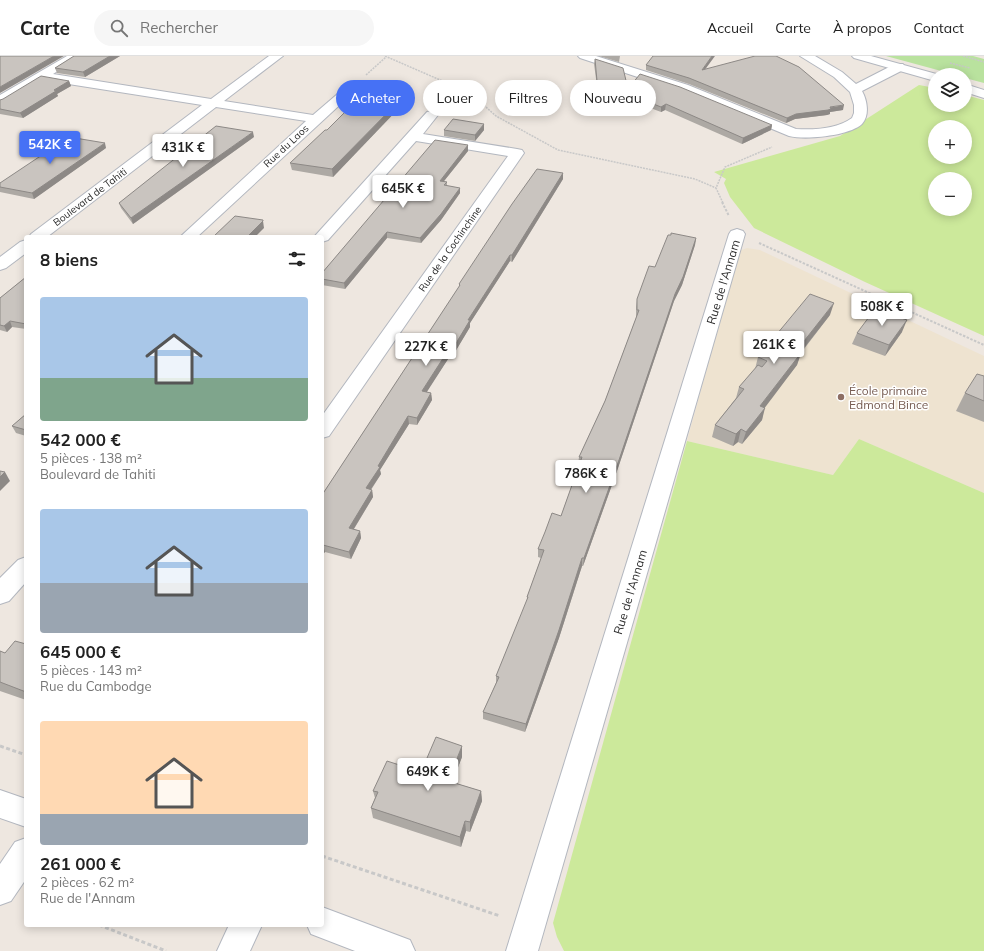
<!DOCTYPE html>
<html lang="fr">
<meta charset="utf-8">
<style>
:root{--surface:#fff;--page:#f6f6f6;--text:#222;--muted:#767676;--line:#e0e0e0;--accent:#4671f5}
body{margin:0;font-family:Mulish,sans-serif;background:var(--page);color:var(--text);height:100vh;display:flex;flex-direction:column;font-size:15px;white-space:nowrap}
*{box-sizing:border-box;margin:0}
p{font-size:13px;color:var(--muted)}
.icon{flex:none;width:22px;height:22px;fill:none;stroke:currentColor;stroke-width:2;stroke-linecap:round;stroke-linejoin:round}
.map{position:relative;flex:1;overflow:hidden}
.panel{position:absolute;left:24px;top:179px;width:300px;height:692px;display:flex;flex-direction:column;background:var(--surface);border-radius:4px;box-shadow:0 2px 10px #0003}
.panel>*{flex:none}
.hud{position:absolute;left:336px;top:24px;width:380px;height:36px;display:flex;gap:8px}
.tools{position:absolute;left:928px;top:12px;display:grid;gap:8px}
.tools a{display:grid;place-items:center;width:44px;height:44px;border-radius:50%;background:var(--surface);box-shadow:0 2px 10px #0003;font-size:20px}
.price{position:absolute;translate:-50% -34px;padding:0 9px;border-radius:4px;background:#fff;color:#222;font-size:13px;line-height:26px;filter:drop-shadow(0 1px 2px #0008)}
.price::after{content:'';position:absolute;left:50%;top:24px;width:12px;height:9px;margin-left:-6px;background:inherit;clip-path:polygon(0 0,100% 0,50% 100%)}
.price.current{background:var(--accent);color:#fff}
ul{padding:0;list-style:none}
li{display:grid;align-content:center;gap:8px;height:212px;padding:0 16px}
li span{display:grid;place-items:center;height:124px;border-radius:4px;color:#555}
li>.icon{margin-inline-start:auto}
span .icon{width:72px;height:72px;fill:#fffc;stroke-width:1}
li b{font-size:17px}
h2{display:flex;justify-content:space-between;align-items:center;height:48px;padding:0 16px;font-size:17px}
.pill{padding:0 14px;border-radius:18px;background:var(--surface);box-shadow:0 2px 10px #0003;font-size:14px;line-height:36px}
.pill.current{background:var(--accent);color:#fff}
header{display:flex;align-items:center;gap:24px;box-sizing:border-box;height:56px;padding:0 20px;background:var(--surface);border-bottom:1px solid var(--line)}
header strong{font-size:19px}
nav{display:flex;gap:22px;margin-inline-start:auto;font-size:14px}
.search{width:280px;height:36px;background:var(--page);display:flex;align-items:center;gap:10px;box-sizing:border-box;padding:0 14px;border-radius:22px;color:var(--muted);font-size:15px}
.map>svg:first-child{display:block}
</style>
<header>
<strong>Carte</strong>
<div class="search"><svg class="icon" aria-label="search" viewBox="0 0 24 24"><circle cx="10" cy="10" r="6"/><path d="M15 15l6 6"/></svg>Rechercher</div>
<nav><a>Accueil</a><a>Carte</a><a>À propos</a><a>Contact</a></nav>
</header>
<div class="map">
<svg width="984" height="895" viewBox="0 0 984 895">
<rect width="100%" height="100%" fill="#eee7e0"/>
<path fill="#eee3d0" d="M747,192L760,194L984,300V437L859,383L833,419L687,385L739,195Z"/>
<path fill="#b9e29e" d="M886,0H973L984,3V27L965,22V19H956Z"/>
<g fill="#cce99b" fill-rule="evenodd">
<path d="M919,29L935,32V49H965V39L984,44V280L865,226L754,172L730,141L724,127L726,123L714,116L840,80ZM935,71H965V101H935ZM935,123H965V153H935Z"/>
<path d="M859,383L984,437V895H564L557,881L553,867L687,385L833,419Z"/>
</g>
<g fill="none" stroke-linecap="round" stroke-linejoin="round">
<g stroke="#b3b7bf" stroke-width="2">
<g id="street">
<path d="M67,0H81L53,18L211,43L269,0H283L224,45L313,59L348,29H356L358,32L197,181H180L306,65L216,51L47,181H29L31,178L202,49L43,24L4,47L0,48V39Z"/>
<path d="M578,0H596L688,29L796,73C815,74 837,73 852,62L854,57V49L850,36L834,21L800,0H815L842,16L856,28L895,8H903L905,11L903,14L862,35C867,44 870,59 862,68C849,80 806,84 789,80L680,35L580,2Z"/>
<path d="M432,55L437,56L438,59L423,78L517,93L522,94L524,97L329,380L322,382V360L508,100L416,85L328,184L322,186V181H314L427,56Z"/>
<path d="M737,173L743,175L745,178L538,895H506L729,178L731,175Z"/>
<path d="M26,184V197L6,212L0,214V201L20,186Z"/>
<path d="M26,501V526L9,545L0,548V522L18,504Z"/>
<path d="M0,734L26,743V771L0,762Z"/>
<path d="M26,782V823L11,845L0,849V808L15,786Z"/>
<path d="M322,851L410,884L415,895H355L311,878L307,869H322Z"/>
<path d="M229,869H262L250,895H217Z"/>
</g>
</g>
<g stroke="#b3b7bf" stroke-width="2">
<g id="secondary">
<path d="M852,0H871L940,19H935V25L854,2Z"/>
<path d="M965,28L984,34V42L965,36Z"/>
</g>
</g>
<g stroke="#c8c8c8" stroke-width="1.5" stroke-dasharray="2 1" stroke-linecap="butt">
<path d="M385,0L470,37L496,60L558,94L695,123L716,132"/>
<path d="M963,0L984,6"/>
<path d="M950,7L970,12"/>
<path d="M366,19L386,1"/>
<path d="M446,46L469,37"/>
<path d="M723,147L716,132L725,111L772,91"/>
</g>
<g stroke="#c8c8c8" stroke-width="2" stroke-dasharray="2.5 1.5" stroke-linecap="butt">
<path d="M722,146L729,160"/>
<path d="M759,187L984,289"/>
</g>
<g stroke="#c8c8c8" stroke-width="3" stroke-dasharray="4 2.5" stroke-linecap="butt">
<path d="M0,690L26,699"/>
<path d="M322,800L500,860"/>
<path d="M99,869L166,895"/>
</g>
<use href="#street" fill="#fff" fill-rule="evenodd"/>
<use href="#secondary" fill="#fff" fill-rule="evenodd"/>
</g>
<g fill="#ada9a4">
<path d="M74,0H120L85,21L57,17L55,12Z"/>
<path d="M599,0H620L619,6Z"/>
<path d="M595,3L628,33L772,69L771,74L742,88L665,54L661,56L624,42L625,38L597,30L594,8Z"/>
<path d="M646,9L705,13L843,54L830,56V58L827,59L795,63L786,67L689,28L646,14Z"/>
<path d="M69,25L71,30L57,38L58,40L23,62L0,58V44Z"/>
<path d="M400,44V51L333,121L292,114L290,107L327,74Z"/>
<path d="M484,68V74L475,85L444,80V74Z"/>
<path d="M254,81L133,168L121,152L119,147Z"/>
<path d="M468,89V95L444,125L447,126V130L460,137L441,164L421,187L387,182L345,233L322,229V217Z"/>
<path d="M106,92L34,143L0,136V127Z"/>
<path d="M563,117V123L512,206L510,205L470,267V271L452,301L450,300L426,336L431,337L432,344L417,369L409,368L380,414L381,418L371,434H372L373,441L354,473L360,475L361,482L351,503L325,496L323,498H322V439L459,231V228Z"/>
<path d="M696,182L695,189L682,229L674,245L618,412L583,510H582L559,582L525,676L483,663V656L496,627V620L527,545V541L541,502L538,501V493L561,460L579,409H578L579,401L605,345L636,262V251L637,243L655,211Z"/>
<path d="M26,221V273L12,271L7,276L0,274V242Z"/>
<path d="M830,259L801,297L797,309L764,351L762,364L742,388L738,386L733,390L712,381L715,369L736,342L739,331L755,313L758,301Z"/>
<path d="M902,276L885,300L852,288L857,277Z"/>
<path d="M984,320V366L956,355L965,337Z"/>
<path d="M26,358V380L16,377L12,370Z"/>
<path d="M26,588V644L0,635V595L5,597Z"/>
<path d="M462,690V701L452,726L481,735L482,745L470,776L466,775L461,791L373,762L371,752L375,742L373,735L421,716Z"/>
</g>
<g fill="#8d8986">
<path d="M54,0H64L0,37V31Z"/>
<path d="M110,0H120L85,21L83,16Z"/>
<path d="M712,0H715L701,19L702,14Z"/>
<path d="M69,25L71,30L57,38L58,40L23,62L20,57L54,34Z"/>
<path d="M400,44V51L333,121L332,113Z"/>
<path d="M666,48L665,54L661,56V51Z"/>
<path d="M844,49L843,54L830,56V58L827,59L795,63L786,67L787,62L796,58Z"/>
<path d="M484,68V74L475,85V79Z"/>
<path d="M772,69L771,74L742,88L743,82Z"/>
<path d="M253,76L254,81L133,168L131,162Z"/>
<path d="M105,87L106,92L34,143L32,137Z"/>
<path d="M468,89V95L440,130V125Z"/>
<path d="M563,117V123L512,206V199Z"/>
<path d="M460,132V137L441,164L421,187L420,182Z"/>
<path d="M263,165L264,172L255,181H247Z"/>
<path d="M387,176V182L345,233L344,227Z"/>
<path d="M696,182L695,189L682,229L674,245L618,412L583,510L584,502L675,238Z"/>
<path d="M510,199V205L470,267V271L452,301V294L468,264Z"/>
<path d="M834,247L830,259L793,306L797,294Z"/>
<path d="M907,264L902,276L885,300L889,289Z"/>
<path d="M10,265L12,271L7,276L4,270Z"/>
<path d="M449,293L450,300L423,342L422,335Z"/>
<path d="M801,297L797,309L757,362L760,350Z"/>
<path d="M431,337L432,344L417,369V362Z"/>
<path d="M765,352L762,364L742,388L746,376Z"/>
<path d="M408,360L409,368L380,414L381,418L367,439L366,432L378,410Z"/>
<path d="M741,373L738,386L733,390L736,378Z"/>
<path d="M5,416L10,425L0,435V421Z"/>
<path d="M372,434L373,441L350,479L349,472Z"/>
<path d="M360,475L361,482L351,503L349,496Z"/>
<path d="M323,489L325,496L323,498L322,492Z"/>
<path d="M582,502V510L559,582L525,676L526,668Z"/>
<path d="M462,690V701L449,735L448,725Z"/>
<path d="M481,735L482,745L470,776V766Z"/>
<path d="M465,765L466,775L461,791L460,781Z"/>
</g>
<g fill="#c9c4bf" stroke="#8d8986">
<path d="M0,0H54L0,31Z"/>
<path d="M74,0H110L83,16L55,12Z"/>
<path d="M653,0H712L702,14L755,0H776L799,11L844,49L830,51L831,53L828,54L796,58L787,62L689,22L646,9Z"/>
<path d="M595,3L623,12L628,33L640,18L680,31L772,69L743,82L666,48L661,51L625,37L627,34L597,25Z"/>
<path d="M41,20L69,25L54,34L56,35L20,57L0,53V44L3,43Z"/>
<path d="M363,38L400,44L332,113L290,107L325,74H327Z"/>
<path d="M453,63L484,68L475,79L444,74Z"/>
<path d="M216,70L253,76L131,162L119,147Z"/>
<path d="M69,81L105,87L32,137L0,131V127Z"/>
<path d="M435,84L468,89L440,125L447,126L444,129L460,132L441,158L420,182L387,176L344,227L322,223V217Z"/>
<path d="M537,113L563,117L512,199H510L468,264H470L452,294L449,293L422,335L431,337L417,362L408,360L378,410L380,411L366,432L372,434L349,472L360,475L349,496L323,489L322,491V439L460,229L459,228L512,148Z"/>
<path d="M235,160L263,164V165L247,181H213Z"/>
<path d="M671,177L696,182L683,221L675,238L619,404L584,502H582L559,574L526,668L483,656L499,621L496,620L528,541H527L544,494L538,493L545,476L552,457L561,460L582,401H579L605,345L639,254H637V243L649,210L655,211L668,179H671Z"/>
<path d="M26,221V268L10,265L4,270L0,269V242Z"/>
<path d="M810,238L834,247L797,294L801,297L760,350L765,352L746,376L741,373L736,378L715,369L744,333L739,331L758,309L762,311L767,305L758,301Z"/>
<path d="M875,253L907,264L889,289L857,277Z"/>
<path d="M977,318L984,320V345L965,337Z"/>
<path d="M26,358V374L12,370Z"/>
<path d="M0,415L5,416L0,421Z"/>
<path d="M15,585L26,588V636L0,626V595L5,597Z"/>
<path d="M436,681L462,690L448,725L481,735L470,766L465,765L460,781L371,752L378,736L373,735L387,705L421,716Z"/>
</g>
<circle fill="#8d6e63" stroke="#fff" stroke-width="1.5" cx="841" cy="341" r="4"/>
<g text-anchor="middle" dominant-baseline="central" stroke-width="3" stroke-linejoin="round" paint-order="stroke">
<g font-size="10" fill="#2d2d2d" stroke="#fff">
<text transform="translate(286 90) rotate(-43)">Rue du Laos</text>
<text transform="translate(90 141) rotate(-37)">Boulevard de Tahiti</text>
<text transform="translate(450 193) rotate(-55)">Rue de la Cochinchine</text>
</g>
<g font-size="12" fill="#2d2d2d" stroke="#fff">
<text transform="translate(723 226) rotate(-73)">Rue de l'Annam</text>
<text transform="translate(630 536) rotate(-73)">Rue de l'Annam</text>
</g>
<g font-size="12" fill="#785e54" stroke="#fff" text-anchor="start">
<text x="849" y="334">École primaire<tspan x="849" dy="14">Edmond Bince</tspan></text>
</g>
</g>
</svg>
<div class="tools">
<a><svg class="icon" aria-label="layers" viewBox="0 0 24 24"><path d="M12 4l9 5-9 5-9-5zM3 14l9 5 9-5"/></svg></a>
<a>+</a>
<a>−</a>
</div>
<b class="price current" style="left:50px;top:109px">542K €</b>
<b class="price" style="left:183px;top:112px">431K €</b>
<b class="price" style="left:403px;top:153px">645K €</b>
<b class="price" style="left:882px;top:271px">508K €</b>
<b class="price" style="left:774px;top:309px">261K €</b>
<b class="price" style="left:426px;top:311px">227K €</b>
<b class="price" style="left:586px;top:438px">786K €</b>
<b class="price" style="left:428px;top:736px">649K €</b>
<div class="hud">
<a class="pill current">Acheter</a>
<a class="pill">Louer</a>
<a class="pill">Filtres</a>
<a class="pill">Nouveau</a>
</div>
<section class="panel">
<h2>8 biens<svg class="icon" aria-label="filters" viewBox="0 0 24 24"><path d="M4 7h16M4 17h16"/><circle cx="9" cy="7" r="2"/><circle cx="15" cy="17" r="2"/></svg></h2>
<ul>
<li><span style="background:linear-gradient(#a9c7e8 65%,#7fa58c 0)"><svg class="icon" aria-label="home" viewBox="0 0 24 24"><path d="M3 11l9-7 9 7M6 9v11h12V9"/></svg></span><div><b>542 000 €</b><p>5 pièces · 138 m²</p><p>Boulevard de Tahiti</p></div></li>
<li><span style="background:linear-gradient(#a9c7e8 60%,#9aa5b1 0)"><svg class="icon" aria-label="home" viewBox="0 0 24 24"><path d="M3 11l9-7 9 7M6 9v11h12V9"/></svg></span><div><b>645 000 €</b><p>5 pièces · 143 m²</p><p>Rue du Cambodge</p></div></li>
<li><span style="background:linear-gradient(#ffd9b3 75%,#9aa5b1 0)"><svg class="icon" aria-label="home" viewBox="0 0 24 24"><path d="M3 11l9-7 9 7M6 9v11h12V9"/></svg></span><div><b>261 000 €</b><p>2 pièces · 62 m²</p><p>Rue de l'Annam</p></div></li>
</ul>
</section>
</div>
